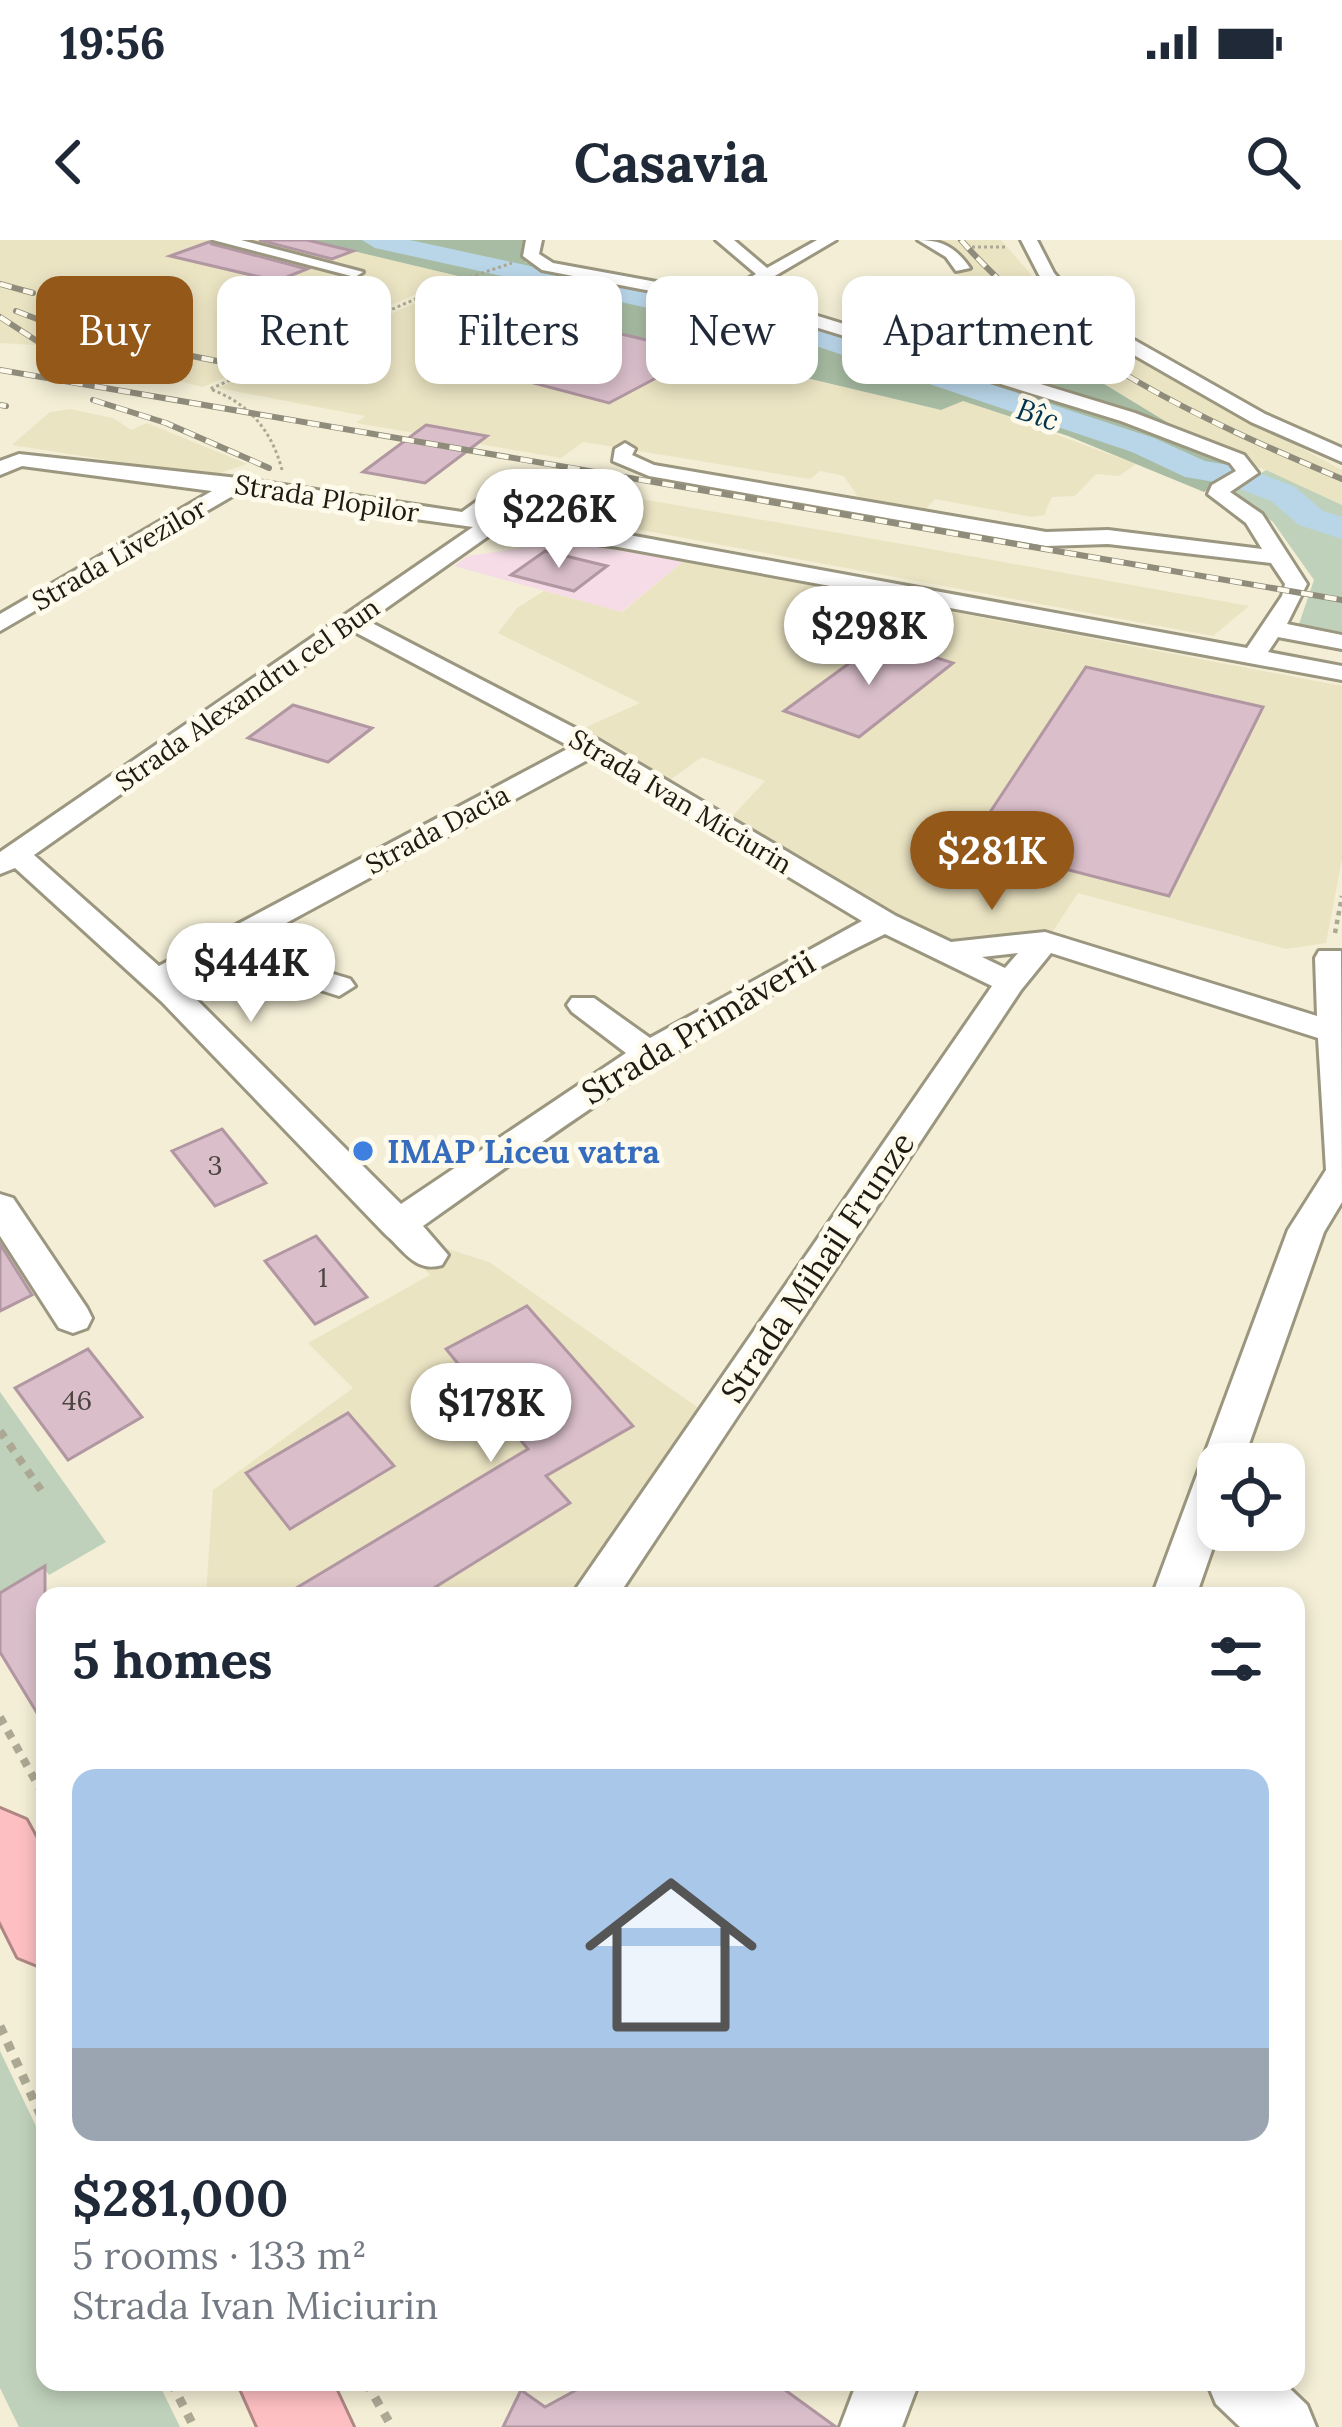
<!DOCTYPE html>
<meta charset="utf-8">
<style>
:root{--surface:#fff;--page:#f2f2f3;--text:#1f2937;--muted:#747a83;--line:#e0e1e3;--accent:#945819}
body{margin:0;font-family:Lora,serif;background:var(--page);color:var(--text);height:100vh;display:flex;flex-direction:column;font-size:45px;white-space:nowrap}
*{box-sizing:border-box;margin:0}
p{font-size:39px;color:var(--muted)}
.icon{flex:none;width:66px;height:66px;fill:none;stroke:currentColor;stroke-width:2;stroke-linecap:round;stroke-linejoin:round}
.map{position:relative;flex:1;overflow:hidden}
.details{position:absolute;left:36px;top:1347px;width:1269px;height:804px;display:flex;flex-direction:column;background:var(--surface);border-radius:24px;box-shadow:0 6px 18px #0003}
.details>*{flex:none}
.top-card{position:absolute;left:36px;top:36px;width:1272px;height:108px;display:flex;gap:24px}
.tools{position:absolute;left:1197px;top:1203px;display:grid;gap:24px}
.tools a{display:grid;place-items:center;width:108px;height:108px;border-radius:24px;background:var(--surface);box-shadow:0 6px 18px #0003;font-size:60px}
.price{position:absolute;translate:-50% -102px;padding:0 27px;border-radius:42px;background:#fff;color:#222;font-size:39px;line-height:78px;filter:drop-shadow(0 3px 6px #0008)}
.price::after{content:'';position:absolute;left:50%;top:72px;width:36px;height:27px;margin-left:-18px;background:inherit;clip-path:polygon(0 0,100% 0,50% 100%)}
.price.active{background:var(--accent);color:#fff}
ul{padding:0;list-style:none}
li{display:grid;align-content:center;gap:24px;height:636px;padding:0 36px}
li+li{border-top:3px solid var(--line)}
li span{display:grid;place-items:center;height:372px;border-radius:24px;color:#555}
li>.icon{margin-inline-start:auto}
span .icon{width:216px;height:216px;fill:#fffc;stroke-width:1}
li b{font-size:51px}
h2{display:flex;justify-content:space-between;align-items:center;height:144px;padding:0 36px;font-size:51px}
.tag{padding:0 42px;border-radius:24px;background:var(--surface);box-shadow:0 6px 18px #0003;font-size:42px;line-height:108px}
.tag.active{background:var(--accent);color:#fff}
.status{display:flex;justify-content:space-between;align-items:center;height:84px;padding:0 60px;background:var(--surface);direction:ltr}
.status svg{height:33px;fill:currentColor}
header{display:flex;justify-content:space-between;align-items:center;height:156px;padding:0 36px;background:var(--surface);font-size:54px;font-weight:700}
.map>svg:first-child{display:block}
</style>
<div class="status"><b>19:56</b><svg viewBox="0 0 49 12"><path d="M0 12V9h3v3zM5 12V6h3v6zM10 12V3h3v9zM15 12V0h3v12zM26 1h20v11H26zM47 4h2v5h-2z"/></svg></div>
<header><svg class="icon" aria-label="back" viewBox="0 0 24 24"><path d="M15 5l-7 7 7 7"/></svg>Casavia<svg class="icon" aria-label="search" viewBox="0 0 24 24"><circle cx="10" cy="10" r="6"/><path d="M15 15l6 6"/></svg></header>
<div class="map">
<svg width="1342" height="2187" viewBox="0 0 1342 2187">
<rect width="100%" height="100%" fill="#f3eed5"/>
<path fill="#f5dce6" d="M554,303L615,308L684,321L621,372L454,326L468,316Z"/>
<g fill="#ebe4c3">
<path d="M0,0H307L458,36L203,147L71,116L51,106L0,103Z"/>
<path d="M937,0H1001L1061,69L1153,129L1342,230V265L1188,195L1096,139L964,44Z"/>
<path d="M464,42L593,79L584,86L941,170L963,160L1136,224L1119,236L1096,234L1075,256L1052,257L1044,275L1032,277L935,259L924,271L858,257L844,236L820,231L810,239L583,202L561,218L356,183L365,176L218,148Z"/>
<path d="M70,169L113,178L131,190L147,183L247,224L211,236L12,205L50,172Z"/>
<path d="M536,241L914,306L1249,366L1213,396L506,265Z"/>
<path d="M684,321L1342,446V619L1326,703L1286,709L1078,653L1053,691L944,701L730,579L765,541L702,517L667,542L582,489L640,463L498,393L517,368L544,351L622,372Z"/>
<path d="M445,1008L489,1022L700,1169L573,1356H206L213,1250L353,1148L308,1103L430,1035L417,1021Z"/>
</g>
<g fill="#bfd1bb">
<path d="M1266,230L1342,265V392L1299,384L1314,340L1273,282L1230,253Z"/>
<path d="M0,1152L106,1302L49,1335L44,1328L0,1353Z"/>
<path d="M0,1811L45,1905V2142H158L180,2187H19L0,2148Z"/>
</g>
<g fill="#a7bca3">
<path d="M307,0H526L525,22L541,28L720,59L823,87L1145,188L1239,229L1204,252L1068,196L963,161L941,170L582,85L591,79L458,36Z"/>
<path d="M964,44L1096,139L1188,195L973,124L931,81L948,66L938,62Z"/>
</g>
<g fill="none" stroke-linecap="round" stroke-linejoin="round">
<path fill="#b9d6e9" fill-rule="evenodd" d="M362,0H410L825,90L1154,198L1205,221L1246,228L1295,247L1323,271L1342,277V299L1299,285L1271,261L1227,244L1185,237L1132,212L807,103L375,8Z"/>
</g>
<g fill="#dabfcb" stroke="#b197a2" stroke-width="3">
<path d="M259,0H307L353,11L332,19Z"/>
<path d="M209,2L212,4L307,29L277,41L170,16Z"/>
<path d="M582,85L703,113L609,163L488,131Z"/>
<path d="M426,185L487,196L425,243L363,232Z"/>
<path d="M545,311L607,326L574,351L511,335Z"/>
<path d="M881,400L953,423L859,497L784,471Z"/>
<path d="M1086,427L1263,467L1169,656L969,604Z"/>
<path d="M293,465L372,488L328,522L248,498Z"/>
<path d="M222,889L266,943L215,966L172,911Z"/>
<path d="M316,996L367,1057L315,1084L265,1021Z"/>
<path d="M0,1004L32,1055L0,1071Z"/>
<path d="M527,1066L633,1186L546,1236L570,1263L421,1356H283L528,1209L446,1109Z"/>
<path d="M88,1109L142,1177L68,1220L15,1148Z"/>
<path d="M348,1173L394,1226L290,1289L246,1233Z"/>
<path d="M45,1326V1486L0,1412V1353Z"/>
<path d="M591,2142H774L836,2187H503L521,2150L545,2167Z"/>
</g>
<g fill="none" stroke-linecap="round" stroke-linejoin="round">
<g stroke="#9b967f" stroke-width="6">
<g id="minor">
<path d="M213,0H241L363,32L355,37Z"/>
<path d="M526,0H542L539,14L553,23L722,54L756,34L716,0H734L767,28L817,0H836L739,57L785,66L1135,173L1244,215L1258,233L1230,252L1262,274L1307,344L1287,384L1342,395V409L1278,397L1268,412L1342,426V440L618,307L497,290L368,381L600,501L896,676L951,702L1045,692L1317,776L1315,718L1319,711H1341L1342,962L1324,992L1242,1224H1218L1219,1290L1196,1356H1152L1288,990L1326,930L1318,798L1051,713L1021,750L618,1356H571L992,746L885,694C720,774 572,880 423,986L448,1015L442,1025C415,1033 404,1010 385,994L162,762L15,628L0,634V612L473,287L236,254L0,391V374L212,251L22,226L0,235V221L19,214L238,238L462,272L517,232L524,234V242L485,275L618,293L1247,408L1282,356L1285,344L1271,323L1108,304L1046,306L649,236L613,221L615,209L625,203L635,209L632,215L654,225L1046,292L1108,290L1262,309L1246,283L1208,254L1212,245L1236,231L1230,223L1121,181L776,75L542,30L523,16ZM353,391L571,507L159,726L34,615ZM591,518L862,681L650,798L594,758H572L567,765L572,772L626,813L401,964L194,757L267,733L339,756L355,746L350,739L267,714L179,741ZM1018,713L1005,728L982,717Z"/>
<path d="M918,0C943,0 956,8 970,28L956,31L946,17Z"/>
<path d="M1021,0H1037L1054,33L1090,75L1265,174L1342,208V222L1251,182L1078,83L1039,35Z"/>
<path d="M0,954L13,958L87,1068L92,1078L87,1088L73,1093L59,1088L0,996Z"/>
<path d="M857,2142H919L902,2187H840Z"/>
<path d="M1207,2142H1283L1307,2165L1316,2187H1240L1216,2164Z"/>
</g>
</g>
<g stroke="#af8684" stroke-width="6">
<g id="highway">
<path d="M0,1569L26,1580L45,1615V1728L18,1717L0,1681Z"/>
<path d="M238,2142H332L353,2187H258Z"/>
</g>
</g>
<g stroke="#aca894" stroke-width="3" stroke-dasharray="3 3" stroke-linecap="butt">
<path d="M972,7H1007"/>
<path d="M942,67L964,66L968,42"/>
<path d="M282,230C272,191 249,163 210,149L452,43L512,23"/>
</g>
<path stroke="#aca894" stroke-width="4.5" stroke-dasharray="4.5 4.5" stroke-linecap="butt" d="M1335,693L1342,656"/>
<g stroke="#aca894" stroke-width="8" stroke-dasharray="8 8" stroke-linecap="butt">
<path d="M0,1191L41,1250"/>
<path d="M0,1477L45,1558"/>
</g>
<g stroke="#aca894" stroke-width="9" stroke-dasharray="9 9" stroke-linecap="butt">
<path d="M0,1786L45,1885"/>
<path d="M171,2142L194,2187"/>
<path d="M366,2142L392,2187"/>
</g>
<use href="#minor" fill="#fff" fill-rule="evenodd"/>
<use href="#highway" fill="#fdbfc2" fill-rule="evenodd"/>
<g stroke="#908c7b" stroke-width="6">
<g id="rail">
<path d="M961,0C1064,118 1200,179 1342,239"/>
<path d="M0,44L33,53"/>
<path d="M16,71L71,92L242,126"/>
<path d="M0,77L60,116L125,138"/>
<path d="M0,130L1342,360"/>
<path d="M93,160L166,183L269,228"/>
<path d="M0,165L6,166"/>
</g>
</g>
<use href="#rail" stroke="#fefbec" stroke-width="4.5" stroke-dasharray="12" stroke-linecap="butt"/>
</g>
<circle fill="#3f7fe0" stroke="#fefbec" stroke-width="4.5" cx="363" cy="911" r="12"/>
<g text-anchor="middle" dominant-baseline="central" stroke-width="10" stroke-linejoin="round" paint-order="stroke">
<g font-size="27" fill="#1d1b12" stroke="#fefbec">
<text transform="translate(327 258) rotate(9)">Strada Plopilor</text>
<text transform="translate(119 314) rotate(-30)">Strada Livezilor</text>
<text transform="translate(247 454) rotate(-35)">Strada Alexandru cel Bun</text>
<text transform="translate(681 561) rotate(31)">Strada Ivan Miciurin</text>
<text transform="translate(437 589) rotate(-28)">Strada Dacia</text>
</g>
<g font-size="27" fill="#4c4440">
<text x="215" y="925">3</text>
<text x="323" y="1037">1</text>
<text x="77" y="1160">46</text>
</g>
<g font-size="30" font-style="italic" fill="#003550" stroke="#fefbec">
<text transform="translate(1038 174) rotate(19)">Bîc</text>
</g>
<g font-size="33" fill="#1d1b12" stroke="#fefbec">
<text transform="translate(698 787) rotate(-31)">Strada Primăverii</text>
<text transform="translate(817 1027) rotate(-56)">Strada Mihail Frunze</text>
</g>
<g font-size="33" font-weight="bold" fill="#366cbe" stroke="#fefbec" text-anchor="start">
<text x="387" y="911">IMAP Liceu vatra</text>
</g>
</g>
</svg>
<div class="tools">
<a><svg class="icon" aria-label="locate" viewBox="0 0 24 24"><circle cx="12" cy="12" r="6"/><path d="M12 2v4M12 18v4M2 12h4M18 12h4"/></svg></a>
</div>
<b class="price" style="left:559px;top:331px">$226K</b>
<b class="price" style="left:869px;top:448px">$298K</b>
<b class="price active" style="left:992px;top:673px">$281K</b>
<b class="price" style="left:251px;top:785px">$444K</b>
<b class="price" style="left:491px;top:1225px">$178K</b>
<div class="top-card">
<a class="tag active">Buy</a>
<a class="tag">Rent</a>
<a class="tag">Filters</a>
<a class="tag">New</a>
<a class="tag">Apartment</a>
</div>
<section class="details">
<h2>5 homes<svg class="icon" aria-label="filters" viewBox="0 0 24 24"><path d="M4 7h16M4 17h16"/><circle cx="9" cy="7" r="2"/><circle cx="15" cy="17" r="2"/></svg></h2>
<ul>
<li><span style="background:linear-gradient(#a9c7e8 75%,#9aa5b1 0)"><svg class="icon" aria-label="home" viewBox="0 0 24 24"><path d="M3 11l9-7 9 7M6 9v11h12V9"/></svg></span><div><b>$281,000</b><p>5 rooms · 133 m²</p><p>Strada Ivan Miciurin</p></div></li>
</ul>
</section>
</div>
